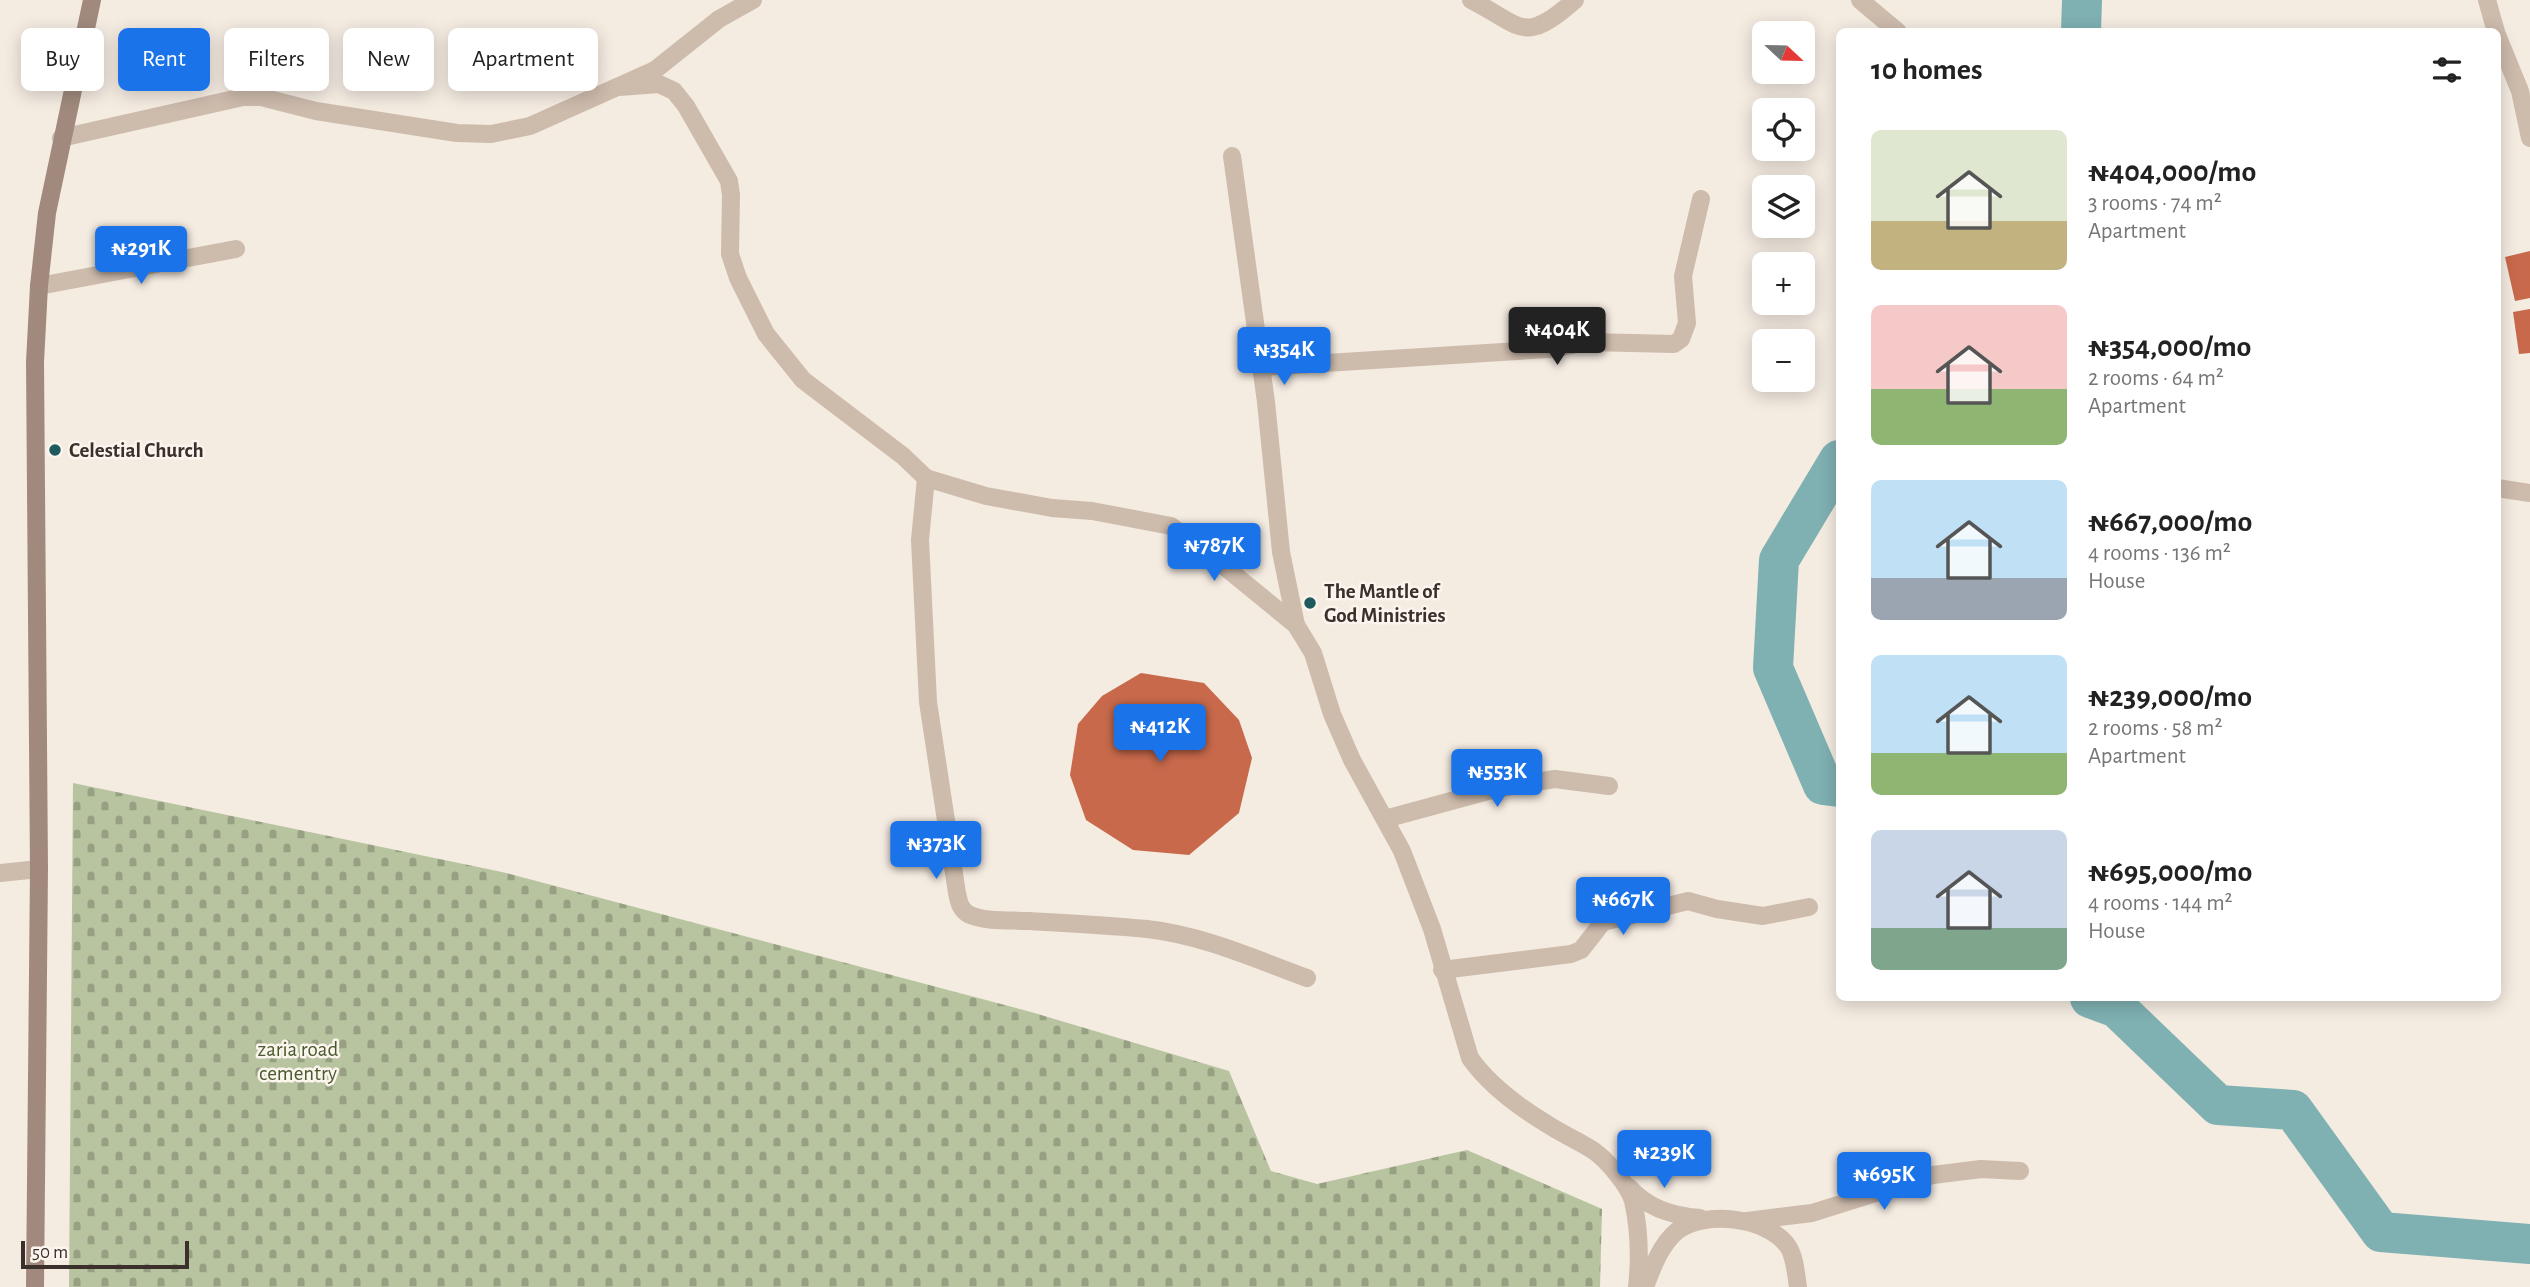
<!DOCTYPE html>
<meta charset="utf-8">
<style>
:root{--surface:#fff;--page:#f2f2f2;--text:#222;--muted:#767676;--accent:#1a73e8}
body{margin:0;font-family:"Alegreya Sans",sans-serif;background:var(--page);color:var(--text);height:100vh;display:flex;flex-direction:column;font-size:26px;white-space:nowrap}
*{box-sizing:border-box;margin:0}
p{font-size:23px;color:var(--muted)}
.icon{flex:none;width:38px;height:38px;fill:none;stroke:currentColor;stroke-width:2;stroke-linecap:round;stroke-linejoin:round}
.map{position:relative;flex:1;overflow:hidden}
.drawer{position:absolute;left:1836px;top:28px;width:665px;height:973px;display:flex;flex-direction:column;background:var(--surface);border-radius:10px;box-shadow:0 4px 18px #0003}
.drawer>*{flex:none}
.banner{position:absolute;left:21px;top:28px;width:665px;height:63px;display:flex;gap:14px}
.needle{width:46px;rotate:112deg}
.controls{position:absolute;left:1752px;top:21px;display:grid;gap:14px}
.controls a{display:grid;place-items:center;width:63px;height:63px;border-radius:10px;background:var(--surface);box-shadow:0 4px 18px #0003;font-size:35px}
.scale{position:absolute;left:21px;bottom:18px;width:168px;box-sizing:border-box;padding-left:7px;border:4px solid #3b302b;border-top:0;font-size:19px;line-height:24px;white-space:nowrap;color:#3b302b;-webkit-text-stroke:5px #fbf5ee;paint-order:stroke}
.price{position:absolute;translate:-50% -60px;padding:0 16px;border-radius:7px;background:var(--accent);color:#fff;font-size:23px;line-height:46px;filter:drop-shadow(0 2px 4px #0008)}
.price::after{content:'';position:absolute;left:50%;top:42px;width:21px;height:16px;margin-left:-10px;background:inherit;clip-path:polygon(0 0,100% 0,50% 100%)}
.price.current{background:#222;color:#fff}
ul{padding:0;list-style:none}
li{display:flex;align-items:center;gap:21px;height:175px;padding:0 35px}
li span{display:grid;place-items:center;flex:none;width:196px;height:140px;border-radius:10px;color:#555}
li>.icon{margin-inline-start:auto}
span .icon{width:84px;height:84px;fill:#fffc;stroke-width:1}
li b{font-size:30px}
h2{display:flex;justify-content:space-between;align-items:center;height:84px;padding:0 35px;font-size:30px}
.tag{padding:0 24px;border-radius:10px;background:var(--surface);box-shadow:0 4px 18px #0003;font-size:24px;line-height:63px}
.tag.current{background:var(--accent);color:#fff}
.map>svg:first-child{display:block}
</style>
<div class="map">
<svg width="2530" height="1287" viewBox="0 0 2530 1287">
<defs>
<pattern id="cemetery-stones" width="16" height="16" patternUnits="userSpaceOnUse" patternTransform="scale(1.75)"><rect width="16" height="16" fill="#b8c4a0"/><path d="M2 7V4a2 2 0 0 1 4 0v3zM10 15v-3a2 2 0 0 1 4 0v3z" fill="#97a083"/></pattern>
</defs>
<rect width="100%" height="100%" fill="#f4ebe1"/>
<path fill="url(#cemetery-stones)" d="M73,783L502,872L1031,1012L1229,1071L1271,1171L1317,1184L1467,1150L1602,1209L1600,1287H69Z"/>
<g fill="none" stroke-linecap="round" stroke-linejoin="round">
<g stroke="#7fb0b2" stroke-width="40">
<path d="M2081,32L2082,0"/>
<path d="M1839,460L1779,560L1773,668L1823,785L1839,787"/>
<path d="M2090,998L2117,1008L2218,1105L2293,1110L2381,1232L2530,1244"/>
</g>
</g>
<g fill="#c8694b">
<path d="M2530,251V298L2515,301L2505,257Z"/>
<path d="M2530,309V353L2519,354L2513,312Z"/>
<path d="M1141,673L1204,683L1239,720L1252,758L1239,813L1189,855L1133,850L1086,820L1070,775L1078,724L1102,696Z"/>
</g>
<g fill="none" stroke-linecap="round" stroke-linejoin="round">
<g stroke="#cdbbac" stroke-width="18">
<path d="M1471,0C1522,26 1523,46 1575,0"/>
<path d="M1860,0L1898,32"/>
<path d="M2487,0L2496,32"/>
<path d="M2497,35L2520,91L2530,138"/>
<path d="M619,87L659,84L674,91L686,106L729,181L731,195L730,254L738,278L766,334L803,380L903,456L926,478L986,496L1052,508L1092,511L1171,526L1198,545L1296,625L1313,653L1332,714L1352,760L1402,851L1432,929L1470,1058C1489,1085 1519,1107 1547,1124C1562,1134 1579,1141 1594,1151C1607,1160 1629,1186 1633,1201C1639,1228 1640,1260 1637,1287"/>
<path d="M61,138L243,97H261L316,111L457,133L491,134L530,126L655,70L719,19L753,0"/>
<path d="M1232,156L1266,402L1281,552L1296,625"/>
<path d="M39,286L236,249"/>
<path d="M1261,367L1549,349L1589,342L1674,344L1681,339L1687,323L1683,276L1701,199"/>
<path d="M926,478L920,540L928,702L957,893C959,902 960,910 970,915C987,922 1010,920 1029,921C1068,923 1108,925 1147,929C1202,935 1255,959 1307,978"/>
<path d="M2497,488L2530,493"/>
<path d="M1385,819L1499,788L1555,779L1609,786"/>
<path d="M0,873L39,869"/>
<path d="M1442,970L1571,954L1581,950L1603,922L1688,901L1717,909L1763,916L1809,907"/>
<path d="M1629,1187C1647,1208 1672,1216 1700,1218"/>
<path d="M1747,1221L1812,1213L1933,1175L1981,1169L2020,1171"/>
<path d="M1645,1287C1652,1268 1661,1244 1677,1231C1704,1210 1766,1217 1787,1245C1795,1255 1796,1275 1798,1287"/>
</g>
<path stroke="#a18a7d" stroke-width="18" d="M35,1287L39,869L35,362L39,286L47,213L92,0"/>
</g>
<g fill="#1f5a5e" stroke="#fbf5ee" stroke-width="2.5">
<circle cx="55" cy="450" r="7"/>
<circle cx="1310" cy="603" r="7"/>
</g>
<g text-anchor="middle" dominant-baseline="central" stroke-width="5" stroke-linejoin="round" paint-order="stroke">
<g font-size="21" font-weight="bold" fill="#3b302b" stroke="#fbf5ee" text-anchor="start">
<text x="69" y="450">Celestial Church</text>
<text x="1324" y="591">The Mantle of<tspan x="1324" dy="24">God Ministries</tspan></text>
</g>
<g font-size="21" fill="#4a5a2e" stroke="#fbf5ee">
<text x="298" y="1049">zaria road<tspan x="298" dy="24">cementry</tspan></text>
</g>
</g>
</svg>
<div class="controls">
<a><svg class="needle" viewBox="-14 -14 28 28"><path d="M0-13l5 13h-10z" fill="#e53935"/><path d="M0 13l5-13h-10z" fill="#767676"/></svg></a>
<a><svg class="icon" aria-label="locate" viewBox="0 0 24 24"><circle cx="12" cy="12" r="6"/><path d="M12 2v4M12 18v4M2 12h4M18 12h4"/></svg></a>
<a><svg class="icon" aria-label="layers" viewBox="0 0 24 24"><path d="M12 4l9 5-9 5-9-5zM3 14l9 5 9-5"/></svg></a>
<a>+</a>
<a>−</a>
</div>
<div class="scale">50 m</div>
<b class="price" style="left:141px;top:286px">₦291K</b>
<b class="price current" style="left:1557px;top:367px">₦404K</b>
<b class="price" style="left:1284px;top:387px">₦354K</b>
<b class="price" style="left:1214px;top:583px">₦787K</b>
<b class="price" style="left:1160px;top:764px">₦412K</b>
<b class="price" style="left:1497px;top:809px">₦553K</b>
<b class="price" style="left:936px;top:881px">₦373K</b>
<b class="price" style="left:1623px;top:937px">₦667K</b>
<b class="price" style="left:1664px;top:1190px">₦239K</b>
<b class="price" style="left:1884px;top:1212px">₦695K</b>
<div class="banner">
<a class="tag">Buy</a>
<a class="tag current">Rent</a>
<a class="tag">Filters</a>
<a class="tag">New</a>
<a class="tag">Apartment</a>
</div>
<section class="drawer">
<h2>10 homes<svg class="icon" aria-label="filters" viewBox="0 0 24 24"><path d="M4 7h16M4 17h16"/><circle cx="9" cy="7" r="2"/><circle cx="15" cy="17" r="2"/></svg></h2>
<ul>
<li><span style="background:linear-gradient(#dfe7d0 65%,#c2b280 0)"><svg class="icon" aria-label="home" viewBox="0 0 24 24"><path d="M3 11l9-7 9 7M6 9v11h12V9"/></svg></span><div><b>₦404,000/mo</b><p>3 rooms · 74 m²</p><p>Apartment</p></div></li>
<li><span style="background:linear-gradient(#f6c9c9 60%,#8fb573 0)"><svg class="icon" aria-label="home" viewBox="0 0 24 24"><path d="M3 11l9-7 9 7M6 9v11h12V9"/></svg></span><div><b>₦354,000/mo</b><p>2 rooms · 64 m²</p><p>Apartment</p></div></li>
<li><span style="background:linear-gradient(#bfe0f5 70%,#9aa5b1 0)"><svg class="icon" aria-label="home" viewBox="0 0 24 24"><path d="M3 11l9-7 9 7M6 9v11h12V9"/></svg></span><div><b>₦667,000/mo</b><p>4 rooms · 136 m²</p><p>House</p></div></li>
<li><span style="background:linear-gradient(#bfe0f5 70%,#8fb573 0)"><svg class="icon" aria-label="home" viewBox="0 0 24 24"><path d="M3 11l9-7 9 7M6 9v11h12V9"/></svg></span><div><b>₦239,000/mo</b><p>2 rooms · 58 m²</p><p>Apartment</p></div></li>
<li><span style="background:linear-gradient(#c9d6e8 70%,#7fa58c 0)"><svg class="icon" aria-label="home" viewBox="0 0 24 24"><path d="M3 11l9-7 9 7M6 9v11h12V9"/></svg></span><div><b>₦695,000/mo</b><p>4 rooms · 144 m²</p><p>House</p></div></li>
</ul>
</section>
</div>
